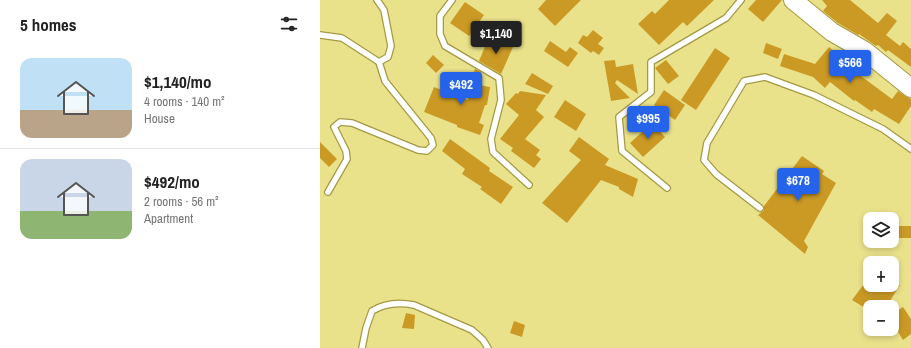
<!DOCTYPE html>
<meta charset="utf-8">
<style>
:root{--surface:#fff;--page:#f2f2f2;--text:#222;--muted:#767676;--line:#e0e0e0;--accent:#2563eb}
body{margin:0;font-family:"Archivo Narrow",sans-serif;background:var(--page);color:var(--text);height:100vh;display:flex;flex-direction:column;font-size:15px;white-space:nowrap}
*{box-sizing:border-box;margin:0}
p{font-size:13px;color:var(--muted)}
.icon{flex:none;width:22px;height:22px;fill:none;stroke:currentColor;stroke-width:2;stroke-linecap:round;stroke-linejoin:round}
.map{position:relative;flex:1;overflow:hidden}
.drawer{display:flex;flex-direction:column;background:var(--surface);width:320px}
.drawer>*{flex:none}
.buttons{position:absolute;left:543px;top:212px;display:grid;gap:8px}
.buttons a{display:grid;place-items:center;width:36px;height:36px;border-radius:8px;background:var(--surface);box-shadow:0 2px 6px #0003;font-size:20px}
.price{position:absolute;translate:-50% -34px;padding:0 9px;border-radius:4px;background:var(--accent);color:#fff;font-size:13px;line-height:26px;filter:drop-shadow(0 1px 2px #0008)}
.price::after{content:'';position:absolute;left:50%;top:24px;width:12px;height:9px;margin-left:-6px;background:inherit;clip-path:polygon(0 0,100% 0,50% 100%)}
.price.on{background:#222;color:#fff}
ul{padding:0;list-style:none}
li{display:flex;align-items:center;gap:12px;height:100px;padding:0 20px}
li+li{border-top:1px solid var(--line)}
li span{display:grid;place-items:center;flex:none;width:112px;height:80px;border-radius:12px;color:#555}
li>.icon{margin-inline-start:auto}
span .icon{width:48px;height:48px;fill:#fffc;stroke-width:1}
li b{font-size:17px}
h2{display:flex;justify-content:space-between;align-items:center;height:48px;padding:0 20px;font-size:17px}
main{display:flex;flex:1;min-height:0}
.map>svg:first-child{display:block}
</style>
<main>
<section class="drawer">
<h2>5 homes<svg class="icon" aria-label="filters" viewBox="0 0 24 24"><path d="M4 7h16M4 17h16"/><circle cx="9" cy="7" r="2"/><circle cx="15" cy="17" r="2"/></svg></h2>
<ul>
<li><span style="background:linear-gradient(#bfe0f5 65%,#b9a48a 0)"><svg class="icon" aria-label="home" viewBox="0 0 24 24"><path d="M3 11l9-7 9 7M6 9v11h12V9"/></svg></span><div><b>$1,140/mo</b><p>4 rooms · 140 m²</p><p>House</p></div></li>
<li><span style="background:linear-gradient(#c9d6e8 65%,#8fb573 0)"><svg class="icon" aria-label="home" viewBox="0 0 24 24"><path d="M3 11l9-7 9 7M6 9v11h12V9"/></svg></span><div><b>$492/mo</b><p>2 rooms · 56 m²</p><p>Apartment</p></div></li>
</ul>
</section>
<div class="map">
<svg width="591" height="348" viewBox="0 0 591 348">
<rect width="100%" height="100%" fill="#eae28b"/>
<g fill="#cb9a25">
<path d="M226,0H261L235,26L218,9Z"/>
<path d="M349,0H394L367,26L363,22L339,45L318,24L332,11L335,14Z"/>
<path d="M436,0H462L443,22L428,9Z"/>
<path d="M502,0H530L558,23L567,13L577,21L566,35L580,46L583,42L591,49V67L568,50L566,52L558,45L556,46L539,34L538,35L518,23L503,11L507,6Z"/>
<path d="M145,2L164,15L149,36L130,23Z"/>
<path d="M273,30L283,38L278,44L284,48L279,55L273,51L271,53L258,43L263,35L267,37Z"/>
<path d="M169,37L193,47L181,74L159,61Z"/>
<path d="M230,41L246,52L250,47L258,53L248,67L224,51Z"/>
<path d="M446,43L462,49L458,59L443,53Z"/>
<path d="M509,47L528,63L526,65L572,99L578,91L585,96L591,99V106L579,124L554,109L552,112L535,100L534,101L510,82L505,88L493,77L460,66L464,54L495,64Z"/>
<path d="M395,48L410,58L376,110L361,100Z"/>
<path d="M113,55L124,65L116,73L106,63Z"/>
<path d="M295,60L296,67L313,64L318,94L297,80L295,83L310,98L291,101L284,61Z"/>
<path d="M346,60L359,76L348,84L335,68Z"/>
<path d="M155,69L161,72L159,85L170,87L167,105H165L159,123L164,125L160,135L137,127V125L104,112L114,87L148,100L151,74H153Z"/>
<path d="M212,73L233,86L228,94L205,84Z"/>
<path d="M344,90L365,105L355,120L334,105Z"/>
<path d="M200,91L226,95L216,110L224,117L205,139L220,150L216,155L221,159L214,168L191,151L193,148L180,139L199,115L186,104L196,93L198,94Z"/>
<path d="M245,100L266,114L256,131L234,117Z"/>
<path d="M332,123L345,137L323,157L310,143Z"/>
<path d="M259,137L289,159L285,165L318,179L313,197L299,189V187L281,180L247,223L222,203L261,160L249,151Z"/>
<path d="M130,139L170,168L169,171L193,187L181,204L160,189L162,187L142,174L145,169L122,151Z"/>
<path d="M0,142L17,159L9,167L0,158Z"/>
<path d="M482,156L504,171L502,174L516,183L484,241L488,247L485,254L438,215L444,210V206Z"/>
<path d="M573,226H591V238H574Z"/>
<path d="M550,276V285H580L566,307H550V311L532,300Z"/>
<path d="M583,307L591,319V334L583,340L572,322V314Z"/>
<path d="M86,313L95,315L94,329L82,328Z"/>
<path d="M194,321L205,325L202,337L190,333Z"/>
</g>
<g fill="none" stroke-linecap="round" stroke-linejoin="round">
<g stroke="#a39a44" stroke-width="8">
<g id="service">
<path d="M132,0L120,16V34L125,46L179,78L181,100L171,139L173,152L209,185"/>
<path d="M0,35L22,38L59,62L68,57L71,46L64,10L57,0"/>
<path d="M347,188L302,151L299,117L331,92V62L406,18L421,0"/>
<path d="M8,192L27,159L26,151L14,127L20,122L32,123L98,150L107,151L113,145L111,138L65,81L59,62"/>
<path d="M440,208L396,174L384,160L387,143L424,81L445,77L494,95L563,129L591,149"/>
<path d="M42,348L46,328L52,311C65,303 79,302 94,305L152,330L163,340L168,348"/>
</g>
</g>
<g stroke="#a39a44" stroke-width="20">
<path id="primary" d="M473,0L512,32L545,51L591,88"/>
</g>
<use href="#service" stroke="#fff" stroke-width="5.5"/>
<use href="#primary" stroke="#fff" stroke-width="18"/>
</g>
</svg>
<div class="buttons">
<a><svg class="icon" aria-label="layers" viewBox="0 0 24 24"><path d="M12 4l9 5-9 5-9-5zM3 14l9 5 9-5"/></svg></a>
<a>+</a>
<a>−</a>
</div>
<b class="price on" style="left:176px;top:55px">$1,140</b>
<b class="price" style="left:530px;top:84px">$566</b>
<b class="price" style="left:141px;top:106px">$492</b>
<b class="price" style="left:328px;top:140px">$995</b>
<b class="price" style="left:478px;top:202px">$678</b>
</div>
</main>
